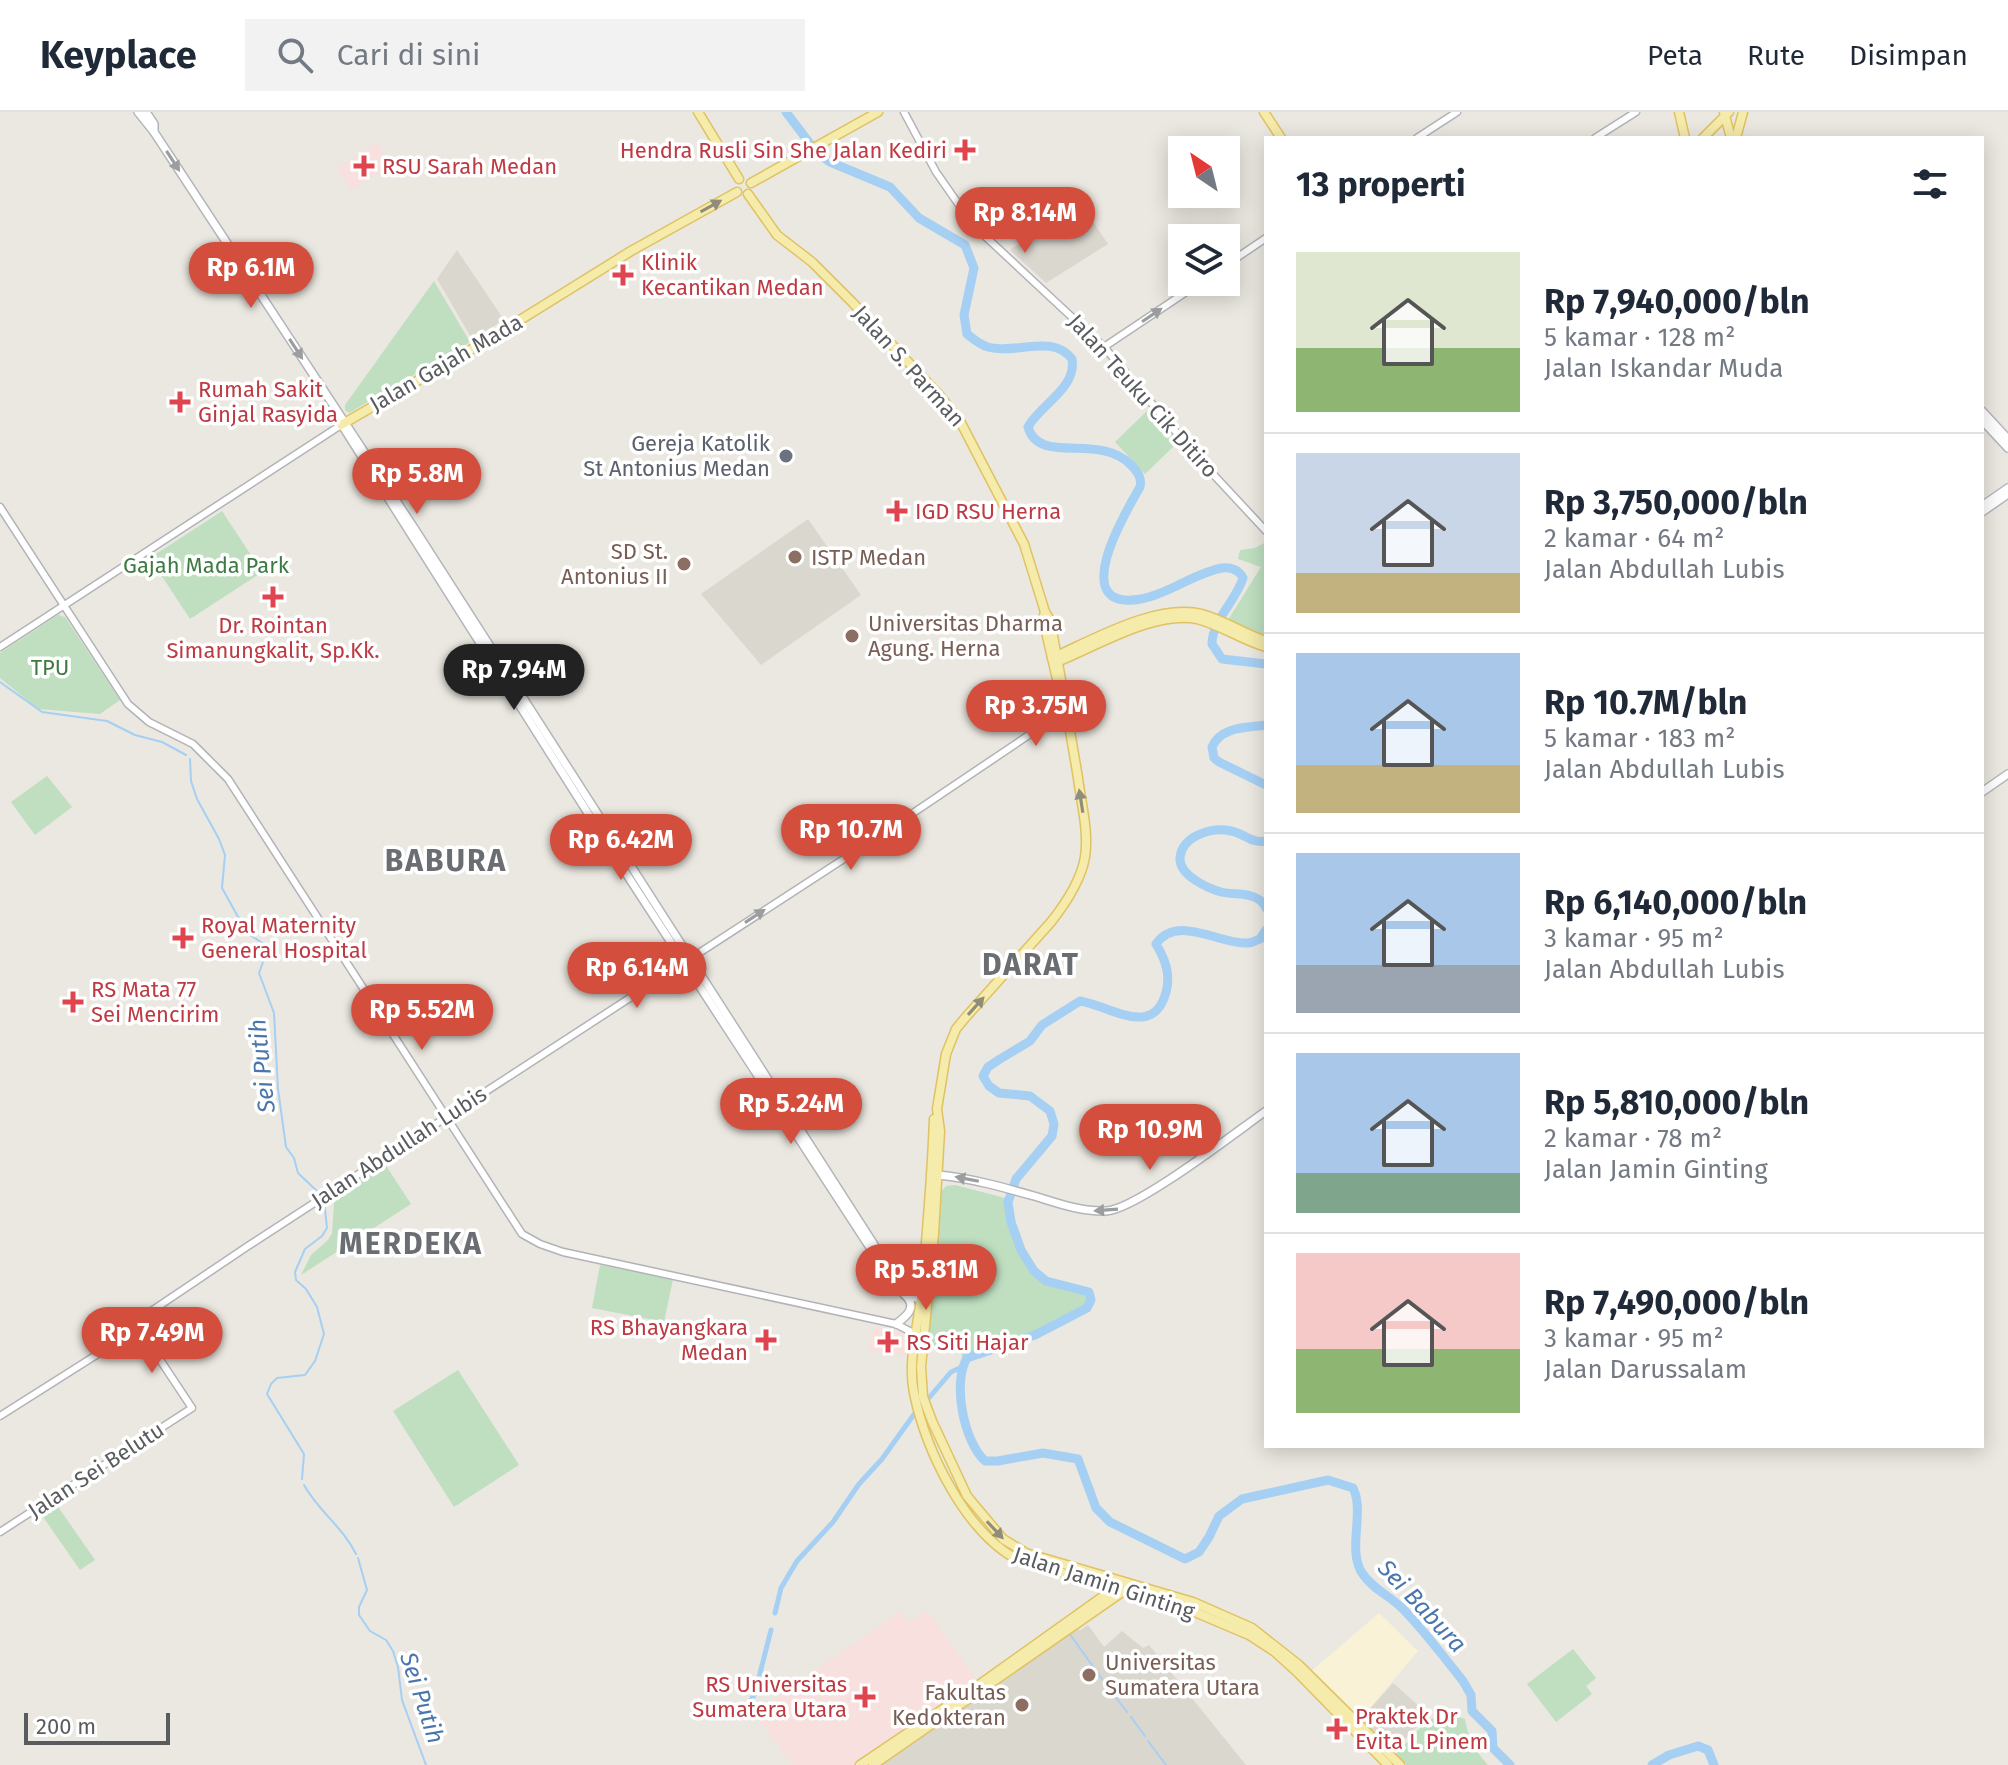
<!DOCTYPE html>
<html lang="id">
<meta charset="utf-8">
<style>
:root{--surface:#fff;--page:#f2f2f3;--text:#1f2937;--muted:#747a83;--line:#e0e1e3;--accent:#d44e3d}
body{margin:0;font-family:"Fira Sans",sans-serif;background:var(--page);color:var(--text);height:100vh;display:flex;flex-direction:column;font-size:30px;white-space:nowrap}
*{box-sizing:border-box;margin:0}
p{font-size:26px;color:var(--muted)}
.icon{flex:none;width:44px;height:44px;fill:none;stroke:currentColor;stroke-width:2;stroke-linecap:round;stroke-linejoin:round}
.map{position:relative;flex:1;overflow:hidden}
.details{position:absolute;left:1264px;top:24px;width:720px;height:1312px;display:flex;flex-direction:column;background:var(--surface);border-radius:0px;box-shadow:0 4px 20px #0003}
.details>*{flex:none}
.needle{width:52px;rotate:325deg}
.fabs{position:absolute;left:1168px;top:24px;display:grid;gap:16px}
.fabs a{display:grid;place-items:center;width:72px;height:72px;border-radius:0px;background:var(--surface);box-shadow:0 4px 20px #0003;font-size:40px}
.scale{position:absolute;left:24px;bottom:20px;width:146px;box-sizing:border-box;padding-left:8px;border:4px solid #595c5f;border-top:0;font-size:22px;line-height:28px;white-space:nowrap;color:#595c5f;-webkit-text-stroke:6px #fff;paint-order:stroke}
.price{position:absolute;translate:-50% -68px;padding:0 18px;border-radius:28px;background:var(--accent);color:#fff;font-size:26px;line-height:52px;filter:drop-shadow(0 2px 4px #0008)}
.price::after{content:'';position:absolute;left:50%;top:48px;width:24px;height:18px;margin-left:-12px;background:inherit;clip-path:polygon(0 0,100% 0,50% 100%)}
.price.current{background:#222;color:#fff}
ul{padding:0;list-style:none}
li{display:flex;align-items:center;gap:24px;height:200px;padding:0 32px}
li+li{border-top:2px solid var(--line)}
li span{display:grid;place-items:center;flex:none;width:224px;height:160px;border-radius:0px;color:#555}
li>.icon{margin-inline-start:auto}
span .icon{width:96px;height:96px;fill:#fffc;stroke-width:1}
li b{font-size:34px}
h2{display:flex;justify-content:space-between;align-items:center;height:96px;padding:0 32px;font-size:34px}
header{display:flex;align-items:center;gap:48px;box-sizing:border-box;height:112px;padding:0 40px;background:var(--surface);border-bottom:2px solid var(--line)}
header strong{font-size:38px}
nav{display:flex;gap:44px;margin-inline-start:auto;font-size:28px}
.search{width:560px;height:72px;background:var(--page);display:flex;align-items:center;gap:20px;box-sizing:border-box;padding:0 28px;border-radius:0px;color:var(--muted);font-size:30px}
.map>svg:first-child{display:block}
</style>
<header>
<strong>Keyplace</strong>
<div class="search"><svg class="icon" aria-label="search" viewBox="0 0 24 24"><circle cx="10" cy="10" r="6"/><path d="M15 15l6 6"/></svg>Cari di sini</div>
<nav><a>Peta</a><a>Rute</a><a>Disimpan</a></nav>
</header>
<div class="map">
<svg width="2008" height="1653" viewBox="0 0 2008 1653">
<rect width="100%" height="100%" fill="#eae8e0"/>
<path fill="#f9f2d7" d="M1379,1501L1418,1539L1360,1608L1309,1561Z"/>
<g fill="#dad7cf">
<path d="M1076,85L1108,132L1046,171L1010,138L1071,98L1067,90Z"/>
<path d="M457,138L504,208L472,227L437,167Z"/>
<path d="M808,407L861,483L761,553L701,482Z"/>
<path d="M1088,1513L1104,1535L1122,1519L1143,1536L1149,1533L1246,1653H873L1071,1516L1081,1518Z"/>
<path d="M1393,1571L1428,1602L1394,1639L1360,1608Z"/>
</g>
<g fill="#f7e0dd">
<path d="M377,31L391,53L351,78L337,56Z"/>
<path d="M874,1215L903,1221L909,1243L868,1239Z"/>
<path d="M927,1498L976,1568L855,1653H792L754,1601L900,1499L909,1511Z"/>
</g>
<g fill="#bfdfc0">
<path d="M434,169L470,230L349,301L345,298V293Z"/>
<path d="M1148,298L1178,330L1145,362L1115,330Z"/>
<path d="M222,399L262,460L190,507L150,446Z"/>
<path d="M1266,430V526L1228,508L1261,455L1238,447L1240,438L1255,436Z"/>
<path d="M58,503L65,505L120,588L100,602L38,597L0,566V541Z"/>
<path d="M47,664L72,695L35,723L11,690Z"/>
<path d="M383,1049L411,1092L301,1163L311,1143L328,1128L332,1121L334,1092L330,1083Z"/>
<path d="M955,1073L1009,1087C1006,1109 1025,1159 1046,1169C1059,1175 1076,1176 1089,1180L1087,1196L1033,1224L963,1249L960,1235L927,1233L940,1081L946,1074Z"/>
<path d="M600,1153L673,1167L664,1210L592,1196Z"/>
<path d="M458,1258L519,1353L454,1395L393,1299Z"/>
<path d="M54,1389L95,1448L80,1458L39,1399Z"/>
<path d="M1573,1537L1596,1566L1586,1574L1592,1582L1556,1610L1527,1572Z"/>
<path d="M1442,1600L1465,1607C1468,1626 1475,1639 1488,1653H1407L1396,1642L1423,1613Z"/>
</g>
<g fill="none" stroke-linecap="round" stroke-linejoin="round">
<g stroke="#a6cff4" stroke-width="2">
<path d="M0,570L42,600L107,609L135,623L162,630L186,643"/>
<path d="M190,647L191,669L197,687L219,727L225,743L222,776L247,821L270,836L271,842L263,850L259,861L274,901L278,977L286,1035L294,1046L298,1061L320,1082"/>
<path d="M302,1367L304,1342L267,1282L271,1272L277,1266L305,1263L315,1249L324,1222L317,1195L306,1177L296,1168L295,1160L305,1137L322,1124L327,1116L324,1088"/>
<path d="M304,1373C319,1400 342,1414 356,1442"/>
<path d="M358,1446L367,1478L359,1495V1503L370,1519L386,1528L393,1539L398,1555L402,1588L426,1653"/>
<path d="M1069,1521L1102,1567"/>
<path d="M1106,1573L1127,1600"/>
<path d="M1131,1605L1145,1624"/>
<path d="M1148,1629L1166,1653"/>
</g>
<g stroke="#a6cff4" stroke-width="5">
<path d="M928,1287L951,1260L962,1255"/>
<path d="M775,1501L781,1476L797,1449L833,1410L859,1372L882,1347L915,1301"/>
<path d="M745,1599L755,1581L771,1518"/>
</g>
<g stroke="#a6cff4" stroke-width="9">
<path d="M786,0L817,41L830,50L890,75L919,106L965,133L974,156L964,203L967,222C973,227 981,233 988,235C1017,243 1052,221 1072,247C1077,276 1040,293 1028,315C1039,354 1099,320 1131,353C1138,360 1142,366 1140,375C1125,401 1066,500 1141,487C1169,482 1194,461 1222,456C1231,455 1239,458 1243,466C1236,489 1212,508 1212,532L1222,547L1266,552"/>
<path d="M1266,613C1247,616 1221,614 1212,635L1214,646L1219,650L1266,673"/>
<path d="M1266,729C1251,732 1244,721 1231,719C1213,715 1182,723 1180,746C1179,763 1207,776 1221,780C1233,783 1248,780 1258,787C1262,789 1264,792 1266,796"/>
<path d="M1266,818L1260,827C1256,828 1252,831 1248,831C1220,833 1177,801 1156,832C1165,847 1171,862 1166,880C1154,928 1108,893 1080,889L1042,913L1030,929L1000,947L988,955L983,964L989,974L999,981L1030,984L1050,999L1054,1012L1052,1024L1016,1067L1008,1090L1011,1110L1021,1138L1034,1159L1046,1169L1089,1180L1091,1188L1087,1196L1035,1223L967,1246C952,1271 964,1330 985,1349H998L1043,1341L1078,1347L1096,1396L1110,1410L1185,1447L1199,1440L1209,1425L1219,1404L1242,1387L1328,1368L1353,1376C1365,1399 1347,1438 1362,1461C1372,1477 1391,1484 1404,1498C1425,1520 1444,1545 1463,1569L1471,1583L1472,1599L1492,1619L1493,1636L1510,1653"/>
<path d="M1652,1653L1669,1643L1698,1634L1708,1638L1714,1653"/>
</g>
<g stroke="#b1b3b7" stroke-width="9">
<g id="tertiary">
<path d="M904,0L936,60L973,113L1104,235L1198,346L1266,419"/>
<path d="M1417,26L1457,0"/>
<path d="M1595,26L1636,0"/>
<path d="M1226,153L1266,126"/>
<path d="M1104,235L1201,170"/>
<path d="M0,395L128,592L149,610L193,632L228,667L522,1122L540,1132L563,1140L896,1212L917,1223"/>
<path d="M0,535L341,313"/>
<path d="M0,1304L131,1221L144,1204L248,1134L876,726L1066,598"/>
<path d="M0,1420L192,1296L137,1213"/>
</g>
</g>
<g stroke="#b2b5b9" stroke-width="10">
<g id="secondary">
<path d="M138,0L154,20L414,416L896,1167L904,1175L926,1179"/>
<path d="M146,0L154,12V20"/>
<path d="M1982,299L2008,327"/>
<path d="M1982,308L2008,336"/>
<path d="M340,310L631,769L884,1157"/>
<path d="M1982,394L2008,376"/>
<path d="M1982,400L2008,382"/>
<path d="M1982,680L2008,662"/>
<path d="M938,1063C970,1066 1002,1075 1034,1084C1057,1091 1081,1100 1106,1099C1136,1098 1236,1020 1266,999"/>
<path d="M891,1168L905,1183L923,1188"/>
<path d="M896,1212C907,1204 918,1195 905,1183"/>
</g>
</g>
<g stroke="#e0c264" stroke-width="11">
<g id="primary">
<path d="M698,0L739,67"/>
<path d="M1264,0L1281,26"/>
<path d="M1679,0L1685,26"/>
<path d="M1724,0L1731,26"/>
<path d="M1703,26L1729,0"/>
<path d="M1736,26L1743,0"/>
<path d="M751,71L878,0"/>
<path d="M748,82L777,123L812,150L853,191L940,284L960,309L1024,432L1045,500L1050,508C1060,561 1069,612 1078,666C1081,691 1089,719 1085,745C1081,769 1066,791 1051,810L965,906L956,917L946,942L937,997L940,1019L934,1121L921,1255L923,1285L932,1309L967,1384L1003,1427L1026,1441L1193,1490L1252,1516L1299,1553L1400,1653"/>
<path d="M341,313L491,226L631,139L737,80"/>
<path d="M1045,500L1043,507L1063,593"/>
<path d="M1052,546C1093,528 1156,491 1202,502C1224,508 1244,522 1266,529"/>
<path d="M1057,550C1095,535 1155,498 1197,507C1221,513 1242,528 1266,535"/>
<path d="M934,1007C932,1064 927,1121 922,1178C919,1210 907,1249 914,1281C926,1339 965,1420 1018,1448L1190,1498L1249,1523L1275,1540L1297,1560L1388,1653"/>
<path d="M860,1653L983,1570L1119,1473"/>
<path d="M873,1653L1128,1476"/>
</g>
</g>
<use href="#tertiary" stroke="#fff" stroke-width="6"/>
<use href="#secondary" stroke="#fff" stroke-width="7"/>
<use href="#primary" stroke="#f5ebab" stroke-width="8"/>
</g>
<defs><path id="oneway-solid" d="M-6-.8H1V-3.2L6.5 0L1 3.2V.8H-6Z" transform="scale(2)"/></defs>
<g fill="#9b9d9f">
<use href="#oneway-solid" transform="translate(173 49) rotate(57)"/>
<use href="#oneway-solid" transform="translate(1152 203) rotate(-34)"/>
<use href="#oneway-solid" transform="translate(296 237) rotate(57)"/>
<use href="#oneway-solid" transform="translate(755 804) rotate(-33)"/>
<use href="#oneway-solid" transform="translate(967 1067) rotate(-169)"/>
<use href="#oneway-solid" transform="translate(1106 1098) rotate(176)"/>
</g>
<g fill="#908e7a">
<use href="#oneway-solid" transform="translate(711 94) rotate(-29)"/>
<use href="#oneway-solid" transform="translate(1081 689) rotate(-99)"/>
<use href="#oneway-solid" transform="translate(976 894) rotate(-48)"/>
<use href="#oneway-solid" transform="translate(995 1418) rotate(47)"/>
</g>
<g fill="#e0444e" stroke="#fff" stroke-width="3">
<path d="M961 26h8v8h8v8h-8v8h-8v-8h-8v-8h8z"/>
<path d="M360 42h8v8h8v8h-8v8h-8v-8h-8v-8h8z"/>
<path d="M619 151h8v8h8v8h-8v8h-8v-8h-8v-8h8z"/>
<path d="M176 278h8v8h8v8h-8v8h-8v-8h-8v-8h8z"/>
<path d="M893 387h8v8h8v8h-8v8h-8v-8h-8v-8h8z"/>
<path d="M269 473h8v8h8v8h-8v8h-8v-8h-8v-8h8z"/>
<path d="M179 814h8v8h8v8h-8v8h-8v-8h-8v-8h8z"/>
<path d="M69 878h8v8h8v8h-8v8h-8v-8h-8v-8h8z"/>
<path d="M762 1216h8v8h8v8h-8v8h-8v-8h-8v-8h8z"/>
<path d="M884 1218h8v8h8v8h-8v8h-8v-8h-8v-8h8z"/>
<path d="M861 1573h8v8h8v8h-8v8h-8v-8h-8v-8h8z"/>
<path d="M1333 1605h8v8h8v8h-8v8h-8v-8h-8v-8h8z"/>
</g>
<circle fill="#6b7280" stroke="#fff" stroke-width="3" cx="786" cy="344" r="8"/>
<g fill="#8d6e63" stroke="#fff" stroke-width="3">
<circle cx="795" cy="445" r="8"/>
<circle cx="684" cy="452" r="8"/>
<circle cx="852" cy="524" r="8"/>
<circle cx="1089" cy="1563" r="8"/>
<circle cx="1022" cy="1593" r="8"/>
</g>
<g text-anchor="middle" dominant-baseline="central" stroke-width="7" stroke-linejoin="round" paint-order="stroke">
<g font-size="22" fill="#be3a42" stroke="#fff" text-anchor="start">
<text x="947" y="38" text-anchor="end">Hendra Rusli Sin She Jalan Kediri</text>
<text x="382" y="54">RSU Sarah Medan</text>
<text x="641" y="150">Klinik<tspan x="641" dy="25">Kecantikan Medan</tspan></text>
<text x="198" y="277">Rumah Sakit<tspan x="198" dy="25">Ginjal Rasyida</tspan></text>
<text x="915" y="399">IGD RSU Herna</text>
<text x="273" y="513" text-anchor="middle">Dr. Rointan<tspan x="273" dy="25">Simanungkalit, Sp.Kk.</tspan></text>
<text x="201" y="813">Royal Maternity<tspan x="201" dy="25">General Hospital</tspan></text>
<text x="91" y="877">RS Mata 77<tspan x="91" dy="25">Sei Mencirim</tspan></text>
<text x="748" y="1215" text-anchor="end">RS Bhayangkara<tspan x="748" dy="25">Medan</tspan></text>
<text x="906" y="1230">RS Siti Hajar</text>
<text x="847" y="1572" text-anchor="end">RS Universitas<tspan x="847" dy="25">Sumatera Utara</tspan></text>
<text x="1355" y="1604">Praktek Dr<tspan x="1355" dy="25">Evita L Pinem</tspan></text>
</g>
<g font-size="22" fill="#595c5f" stroke="#fff">
<text transform="translate(446 251) rotate(-30)">Jalan Gajah Mada</text>
<text transform="translate(909 254) rotate(48)">Jalan S. Parman</text>
<text transform="translate(1143 284) rotate(48)">Jalan Teuku Cik Ditiro</text>
<text transform="translate(399 1035) rotate(-33)">Jalan Abdullah Lubis</text>
<text transform="translate(96 1358) rotate(-33)">Jalan Sei Belutu</text>
<text transform="translate(1104 1471) rotate(18)">Jalan Jamin Ginting</text>
</g>
<g font-size="22" fill="#5b616d" stroke="#fff" text-anchor="end">
<text x="770" y="331">Gereja Katolik<tspan x="770" dy="25">St Antonius Medan</tspan></text>
</g>
<g font-size="22" fill="#785e54" stroke="#fff" text-anchor="start">
<text x="668" y="439" text-anchor="end">SD St.<tspan x="668" dy="25">Antonius II</tspan></text>
<text x="811" y="445">ISTP Medan</text>
<text x="868" y="511">Universitas Dharma<tspan x="868" dy="25">Agung. Herna</tspan></text>
<text x="1105" y="1550">Universitas<tspan x="1105" dy="25">Sumatera Utara</tspan></text>
<text x="1006" y="1580" text-anchor="end">Fakultas<tspan x="1006" dy="25">Kedokteran</tspan></text>
</g>
<g font-size="22" fill="#3d7b42" stroke="#fff">
<text x="206" y="453">Gajah Mada Park</text>
<text x="50" y="555">TPU</text>
</g>
<g font-size="24" font-style="italic" fill="#4a76ab" stroke="#fff">
<text transform="translate(262 954) rotate(-96)">Sei Putih</text>
<text transform="translate(1422 1494) rotate(47)">Sei Babura</text>
<text transform="translate(422 1586) rotate(72)">Sei Putih</text>
</g>
<g font-size="30" font-weight="bold" letter-spacing="2" fill="#6a6d71" stroke="#fff">
<text x="446" y="749">BABURA</text>
<text x="1031" y="853">DARAT</text>
<text x="411" y="1132">MERDEKA</text>
</g>
</g>
</svg>
<div class="fabs">
<a><svg class="needle" viewBox="-14 -14 28 28"><path d="M0-13l5 13h-10z" fill="#e53935"/><path d="M0 13l5-13h-10z" fill="#747a83"/></svg></a>
<a><svg class="icon" aria-label="layers" viewBox="0 0 24 24"><path d="M12 4l9 5-9 5-9-5zM3 14l9 5 9-5"/></svg></a>
</div>
<div class="scale">200 m</div>
<b class="price" style="left:1025px;top:143px">Rp 8.14M</b>
<b class="price" style="left:251px;top:198px">Rp 6.1M</b>
<b class="price" style="left:417px;top:404px">Rp 5.8M</b>
<b class="price current" style="left:514px;top:600px">Rp 7.94M</b>
<b class="price" style="left:1036px;top:636px">Rp 3.75M</b>
<b class="price" style="left:851px;top:760px">Rp 10.7M</b>
<b class="price" style="left:621px;top:770px">Rp 6.42M</b>
<b class="price" style="left:637px;top:898px">Rp 6.14M</b>
<b class="price" style="left:422px;top:940px">Rp 5.52M</b>
<b class="price" style="left:791px;top:1034px">Rp 5.24M</b>
<b class="price" style="left:1150px;top:1060px">Rp 10.9M</b>
<b class="price" style="left:926px;top:1200px">Rp 5.81M</b>
<b class="price" style="left:152px;top:1263px">Rp 7.49M</b>
<section class="details">
<h2>13 properti<svg class="icon" aria-label="filters" viewBox="0 0 24 24"><path d="M4 7h16M4 17h16"/><circle cx="9" cy="7" r="2"/><circle cx="15" cy="17" r="2"/></svg></h2>
<ul>
<li><span style="background:linear-gradient(#dfe7d0 60%,#8fb573 0)"><svg class="icon" aria-label="home" viewBox="0 0 24 24"><path d="M3 11l9-7 9 7M6 9v11h12V9"/></svg></span><div><b>Rp 7,940,000/bln</b><p>5 kamar · 128 m²</p><p>Jalan Iskandar Muda</p></div></li>
<li><span style="background:linear-gradient(#c9d6e8 75%,#c2b280 0)"><svg class="icon" aria-label="home" viewBox="0 0 24 24"><path d="M3 11l9-7 9 7M6 9v11h12V9"/></svg></span><div><b>Rp 3,750,000/bln</b><p>2 kamar · 64 m²</p><p>Jalan Abdullah Lubis</p></div></li>
<li><span style="background:linear-gradient(#a9c7e8 70%,#c2b280 0)"><svg class="icon" aria-label="home" viewBox="0 0 24 24"><path d="M3 11l9-7 9 7M6 9v11h12V9"/></svg></span><div><b>Rp 10.7M/bln</b><p>5 kamar · 183 m²</p><p>Jalan Abdullah Lubis</p></div></li>
<li><span style="background:linear-gradient(#a9c7e8 70%,#9aa5b1 0)"><svg class="icon" aria-label="home" viewBox="0 0 24 24"><path d="M3 11l9-7 9 7M6 9v11h12V9"/></svg></span><div><b>Rp 6,140,000/bln</b><p>3 kamar · 95 m²</p><p>Jalan Abdullah Lubis</p></div></li>
<li><span style="background:linear-gradient(#a9c7e8 75%,#7fa58c 0)"><svg class="icon" aria-label="home" viewBox="0 0 24 24"><path d="M3 11l9-7 9 7M6 9v11h12V9"/></svg></span><div><b>Rp 5,810,000/bln</b><p>2 kamar · 78 m²</p><p>Jalan Jamin Ginting</p></div></li>
<li><span style="background:linear-gradient(#f6c9c9 60%,#8fb573 0)"><svg class="icon" aria-label="home" viewBox="0 0 24 24"><path d="M3 11l9-7 9 7M6 9v11h12V9"/></svg></span><div><b>Rp 7,490,000/bln</b><p>3 kamar · 95 m²</p><p>Jalan Darussalam</p></div></li>
</ul>
</section>
</div>
